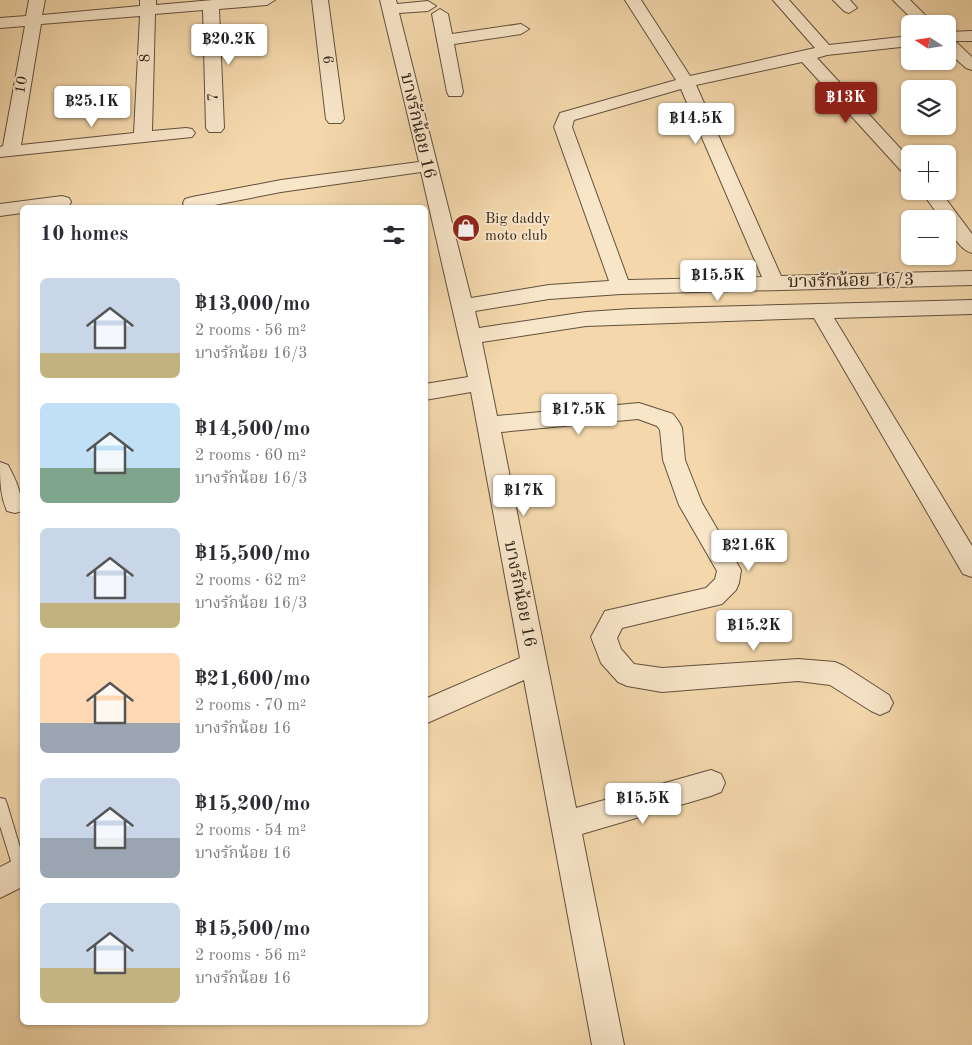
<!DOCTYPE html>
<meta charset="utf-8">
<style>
:root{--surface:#fff;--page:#f7f7f7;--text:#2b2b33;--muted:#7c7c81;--accent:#8f2418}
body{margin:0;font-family:"Old Standard TT","Noto Serif Thai",serif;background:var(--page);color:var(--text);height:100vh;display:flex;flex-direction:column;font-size:19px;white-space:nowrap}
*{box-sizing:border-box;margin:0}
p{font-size:16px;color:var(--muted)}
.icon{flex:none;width:28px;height:28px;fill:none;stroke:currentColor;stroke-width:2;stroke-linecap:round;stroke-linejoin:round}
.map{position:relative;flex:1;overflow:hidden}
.side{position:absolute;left:20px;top:205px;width:408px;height:820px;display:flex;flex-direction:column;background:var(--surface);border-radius:8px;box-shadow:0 1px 4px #0004}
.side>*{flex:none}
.needle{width:32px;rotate:282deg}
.buttons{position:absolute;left:901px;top:15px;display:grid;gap:10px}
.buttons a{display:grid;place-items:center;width:55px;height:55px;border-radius:8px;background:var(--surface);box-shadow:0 1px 4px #0004;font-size:25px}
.price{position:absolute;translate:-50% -42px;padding:0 11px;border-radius:5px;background:#fff;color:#222;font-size:16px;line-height:32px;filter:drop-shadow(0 1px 2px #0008)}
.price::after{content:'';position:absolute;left:50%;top:30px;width:15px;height:11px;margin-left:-8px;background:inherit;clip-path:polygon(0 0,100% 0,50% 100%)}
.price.on{background:var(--accent);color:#fff}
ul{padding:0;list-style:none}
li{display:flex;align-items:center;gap:15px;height:125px;padding:0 20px}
li span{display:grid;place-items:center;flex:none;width:140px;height:100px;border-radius:8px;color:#555}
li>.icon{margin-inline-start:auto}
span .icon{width:60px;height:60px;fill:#fffc;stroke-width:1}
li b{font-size:21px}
h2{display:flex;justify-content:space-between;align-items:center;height:60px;padding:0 20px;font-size:21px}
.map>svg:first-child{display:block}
</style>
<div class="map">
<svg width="972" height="1045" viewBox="0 0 972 1045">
<rect width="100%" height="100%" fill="#f4d8ac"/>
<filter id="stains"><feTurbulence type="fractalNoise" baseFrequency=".004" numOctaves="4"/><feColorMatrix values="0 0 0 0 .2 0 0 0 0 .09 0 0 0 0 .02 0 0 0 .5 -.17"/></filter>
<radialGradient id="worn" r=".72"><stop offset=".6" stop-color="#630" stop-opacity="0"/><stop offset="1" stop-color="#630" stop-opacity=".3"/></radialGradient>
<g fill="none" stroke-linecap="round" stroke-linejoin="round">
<g stroke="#62503f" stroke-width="2">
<path id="lane" d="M0,798L5,799L7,804L22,854V877L21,878L16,876L14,871L0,826Z"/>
</g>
<g stroke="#62503f" stroke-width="2">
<g id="street">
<path d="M29,0H45L42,15L140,6V0H156V5L213,0H275L267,5L219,9L224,128L221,132H209L206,128L203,10L155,14L152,131L186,128L192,129L195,133L192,137L0,157V147L3,146L25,26L0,28V18L26,16ZM140,16L134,133L21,145L41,24Z"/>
<path d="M312,0H328L344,119L341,123H329L326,119Z"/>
<path d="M380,0H396L397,4L428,1L436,6L428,11L399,13L471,298L549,285L609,281L554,127L560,113L676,80L625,0H641L690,76L815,48L773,0H789L829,45L910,36V46L827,55L817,58L910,159V175L904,174L802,62L696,85L781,276L972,271V285L621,294L549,299L475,311L479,328L586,312L631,309L972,300V314L834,318L972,546V577L963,574L814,318L586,326L482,342L497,416L639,403L673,414L679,422L682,428L685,460L702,503L741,570L739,583L736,590L722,604L622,628L617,638L621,649L634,664L662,668L798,659L835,662L844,666L889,695L893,703L889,711L880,715L871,711L830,685L798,681L662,692L627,686L618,682L601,663L591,637L605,611L706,588L715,579L717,571L679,505L663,460L660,430L657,426L638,419L501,432L576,808L711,770L721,774L725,783L721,792L711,796L582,834L624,1045H592L524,680L425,724V699L520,658L471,392L425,400V384L468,377L421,172L281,192L199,208L185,207L183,203L185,199L192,197L281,180L419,162ZM681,89L762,277L628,280L572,127L574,120Z"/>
<path d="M833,0H850L857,8L849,13L844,11Z"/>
<path d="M893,0H910L934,24H917Z"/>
<path d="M440,9L448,14L452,34L521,24L529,29L521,34L454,44L463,92L461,96H449L447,92L432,14Z"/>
<path d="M972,31V41H955L972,57V70L966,68L948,52V32Z"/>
<path d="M921,191H940L972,234V253C960,250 948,231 948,219H941Z"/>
<path d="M62,196L69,198L71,202L69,206L22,208V213L0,216V204Z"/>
<path d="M0,462L8,465C16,480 22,493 22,511L15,513L7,511C0,495 0,480 0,462Z"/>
<path d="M22,856V887L0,898V867Z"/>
</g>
</g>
<use href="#lane" fill="#f8e6c9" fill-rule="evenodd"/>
<use href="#street" fill="#f8e6c9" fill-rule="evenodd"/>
</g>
<defs>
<g id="shop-disc" transform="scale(1.4375)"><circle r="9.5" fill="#8f2418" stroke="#f8e6c9"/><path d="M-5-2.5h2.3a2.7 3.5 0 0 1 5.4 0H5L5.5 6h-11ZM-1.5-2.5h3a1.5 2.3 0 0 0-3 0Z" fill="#fff"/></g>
</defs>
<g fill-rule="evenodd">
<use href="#shop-disc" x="466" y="228"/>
</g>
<g text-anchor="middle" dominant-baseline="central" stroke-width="4" stroke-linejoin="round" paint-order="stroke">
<g font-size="15" fill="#31221b" stroke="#f8e6c9">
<text transform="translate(146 58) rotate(-88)">8</text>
<text transform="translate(327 60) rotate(83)">6</text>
<text transform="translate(22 85) rotate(-80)">10</text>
<text transform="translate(214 97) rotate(-92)">7</text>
</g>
<g font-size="15" fill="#31221b" stroke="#f8e6c9" text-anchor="start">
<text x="485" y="219">Big daddy<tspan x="485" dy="17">moto club</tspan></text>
</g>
<g font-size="18" fill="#31221b" stroke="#f8e6c9">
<text transform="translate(418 126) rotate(77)">บางรักน้อย 16</text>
<text transform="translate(851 281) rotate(-1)">บางรักน้อย 16/3</text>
<text transform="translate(520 594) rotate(79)">บางรักน้อย 16</text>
</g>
</g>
<rect width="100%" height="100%" filter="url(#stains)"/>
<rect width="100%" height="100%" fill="url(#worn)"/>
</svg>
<div class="buttons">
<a><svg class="needle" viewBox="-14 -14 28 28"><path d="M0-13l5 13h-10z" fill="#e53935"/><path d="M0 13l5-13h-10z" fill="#7c7c81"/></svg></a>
<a><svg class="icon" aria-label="layers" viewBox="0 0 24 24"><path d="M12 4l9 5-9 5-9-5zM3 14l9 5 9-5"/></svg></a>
<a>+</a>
<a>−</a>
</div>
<b class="price" style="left:229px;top:66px">฿20.2K</b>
<b class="price on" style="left:846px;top:124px">฿13K</b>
<b class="price" style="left:92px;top:128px">฿25.1K</b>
<b class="price" style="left:696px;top:145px">฿14.5K</b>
<b class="price" style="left:718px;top:302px">฿15.5K</b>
<b class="price" style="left:579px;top:436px">฿17.5K</b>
<b class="price" style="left:524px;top:517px">฿17K</b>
<b class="price" style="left:749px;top:572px">฿21.6K</b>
<b class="price" style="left:754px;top:652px">฿15.2K</b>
<b class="price" style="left:643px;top:825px">฿15.5K</b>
<section class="side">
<h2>10 homes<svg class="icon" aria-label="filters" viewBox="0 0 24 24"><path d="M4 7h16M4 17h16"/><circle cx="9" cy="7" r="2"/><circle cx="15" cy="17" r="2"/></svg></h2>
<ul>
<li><span style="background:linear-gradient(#c9d6e8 75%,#c2b280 0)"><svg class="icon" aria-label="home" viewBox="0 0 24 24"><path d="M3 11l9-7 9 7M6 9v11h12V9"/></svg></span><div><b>฿13,000/mo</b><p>2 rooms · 56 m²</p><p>บางรักน้อย 16/3</p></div></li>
<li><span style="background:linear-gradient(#bfe0f5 65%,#7fa58c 0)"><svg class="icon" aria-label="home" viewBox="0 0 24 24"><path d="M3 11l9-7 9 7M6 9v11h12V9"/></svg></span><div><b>฿14,500/mo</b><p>2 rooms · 60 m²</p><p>บางรักน้อย 16/3</p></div></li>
<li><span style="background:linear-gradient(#c9d6e8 75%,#c2b280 0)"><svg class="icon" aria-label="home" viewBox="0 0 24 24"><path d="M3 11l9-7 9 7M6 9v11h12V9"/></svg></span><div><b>฿15,500/mo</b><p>2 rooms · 62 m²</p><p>บางรักน้อย 16/3</p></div></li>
<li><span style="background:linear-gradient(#ffd9b3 70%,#9aa5b1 0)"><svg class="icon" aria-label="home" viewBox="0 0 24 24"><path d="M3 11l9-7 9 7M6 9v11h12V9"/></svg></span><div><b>฿21,600/mo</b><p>2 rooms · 70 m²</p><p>บางรักน้อย 16</p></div></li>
<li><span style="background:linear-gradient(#c9d6e8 60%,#9aa5b1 0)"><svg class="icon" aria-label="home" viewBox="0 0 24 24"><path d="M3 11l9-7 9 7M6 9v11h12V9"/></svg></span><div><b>฿15,200/mo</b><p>2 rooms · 54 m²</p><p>บางรักน้อย 16</p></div></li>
<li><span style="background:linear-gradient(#c9d6e8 65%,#c2b280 0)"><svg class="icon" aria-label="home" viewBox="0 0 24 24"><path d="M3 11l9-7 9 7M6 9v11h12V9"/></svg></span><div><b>฿15,500/mo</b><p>2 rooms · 56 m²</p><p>บางรักน้อย 16</p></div></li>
</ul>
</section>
</div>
